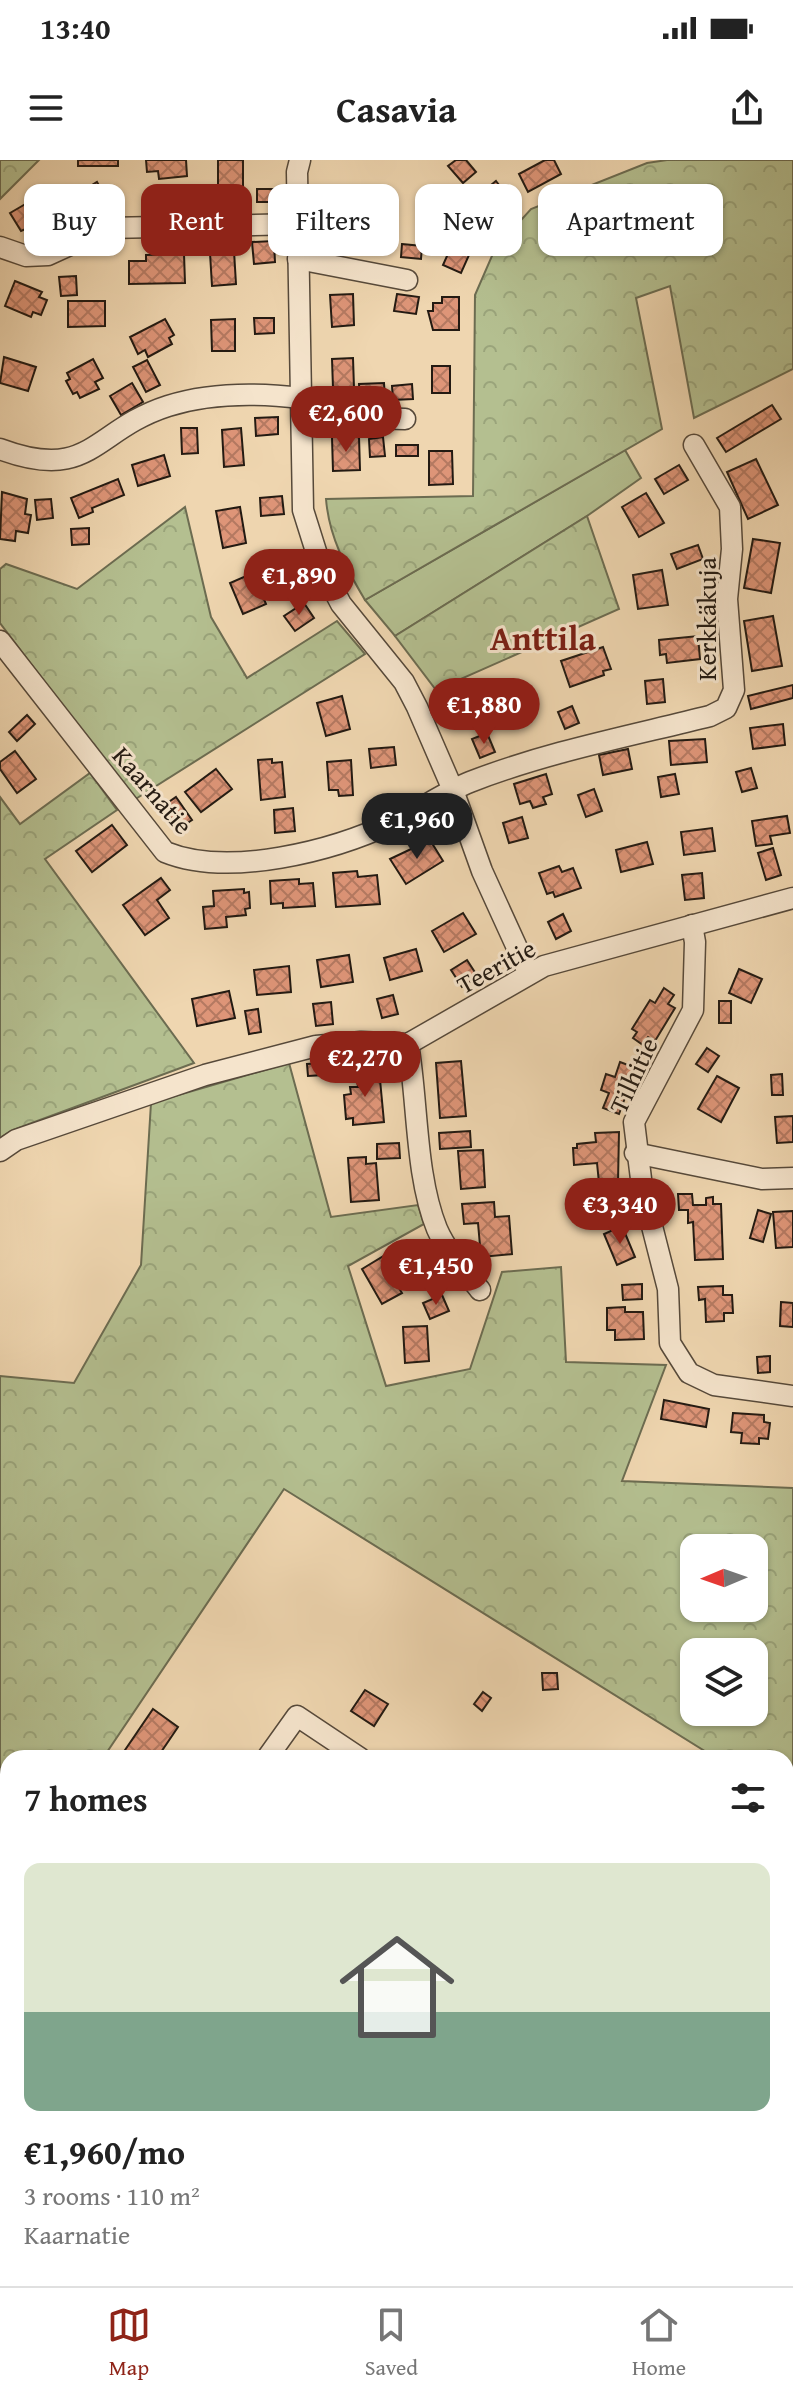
<!DOCTYPE html>
<meta charset="utf-8">
<style>
:root{--surface:#fff;--page:#f2f2f2;--text:#222;--muted:#767676;--line:#e0e0e0;--accent:#8f2418}
body{margin:0;font-family:"Gentium Book Plus",serif;background:var(--page);color:var(--text);height:100vh;display:flex;flex-direction:column;font-size:30px;white-space:nowrap}
*{box-sizing:border-box;margin:0}
p{font-size:26px;color:var(--muted)}
.icon{flex:none;width:44px;height:44px;fill:none;stroke:currentColor;stroke-width:2;stroke-linecap:round;stroke-linejoin:round}
.map{position:relative;flex:1;overflow:hidden}
.drawer{position:absolute;left:0px;top:1590px;width:794px;height:536px;display:flex;flex-direction:column;background:var(--surface);border-radius:24px 24px 0 0;box-shadow:0 2px 6px #0004}
.drawer>*{flex:none}
.top-card{position:absolute;left:24px;top:24px;width:746px;height:72px;display:flex;gap:16px}
.needle{width:52px;rotate:268deg}
.buttons{position:absolute;left:680px;top:1374px;display:grid;gap:16px}
.buttons a{display:grid;place-items:center;width:88px;height:88px;border-radius:16px;background:var(--surface);box-shadow:0 2px 6px #0004;font-size:40px}
.price{position:absolute;translate:-50% -68px;padding:0 18px;border-radius:28px;background:var(--accent);color:#fff;font-size:26px;line-height:52px;filter:drop-shadow(0 2px 4px #0008)}
.price::after{content:'';position:absolute;left:50%;top:48px;width:24px;height:18px;margin-left:-12px;background:inherit;clip-path:polygon(0 0,100% 0,50% 100%)}
.price.current{background:#222;color:#fff}
ul{padding:0;list-style:none}
li{display:grid;align-content:center;gap:16px;height:424px;padding:0 24px}
li+li{border-top:2px solid var(--line)}
li span{display:grid;place-items:center;height:248px;border-radius:16px;color:#555}
li>.icon{margin-inline-start:auto}
span .icon{width:144px;height:144px;fill:#fffc;stroke-width:1}
li b{font-size:34px}
h2{display:flex;justify-content:space-between;align-items:center;height:96px;padding:0 24px;font-size:34px}
.chip{padding:0 28px;border-radius:16px;background:var(--surface);box-shadow:0 2px 6px #0004;font-size:28px;line-height:72px}
.chip.current{background:var(--accent);color:#fff}
.status{display:flex;justify-content:space-between;align-items:center;height:56px;padding:0 40px;background:var(--surface);direction:ltr}
.status svg{height:22px;fill:currentColor}
header{display:flex;justify-content:space-between;align-items:center;height:104px;padding:0 24px;background:var(--surface);font-size:36px;font-weight:700}
.dock{display:flex;justify-content:space-around;align-items:center;height:112px;border-top:2px solid var(--line);background:var(--surface);font-size:22px;color:var(--muted)}
.dock a{display:grid;justify-items:center;gap:4px}
.dock .current{color:var(--accent)}
.map>svg:first-child{display:block}
</style>
<div class="status"><b>13:40</b><svg viewBox="0 0 49 12"><path d="M0 12V9h3v3zM5 12V6h3v6zM10 12V3h3v9zM15 12V0h3v12zM26 1h20v11H26zM47 4h2v5h-2z"/></svg></div>
<header><svg class="icon" aria-label="menu" viewBox="0 0 24 24"><path d="M4 6h16M4 12h16M4 18h16"/></svg>Casavia<svg class="icon" aria-label="share" viewBox="0 0 24 24"><path d="M12 15V3M7 8l5-5 5 5M5 13v7h14v-7"/></svg></header>
<div class="map">
<svg width="793" height="2126" viewBox="0 0 793 2126">
<defs>
<pattern id="forest-crowns" width="20" height="18" patternUnits="userSpaceOnUse" patternTransform="scale(2)"><rect width="20" height="18" fill="#b4bf90"/><path d="M2 6a3 3 0 1 1 6 0M12 15a3 3 0 1 1 6 0" fill="none" stroke="#9aa47b"/></pattern>
<pattern id="building-cross-hatch" width="8" height="8" patternUnits="userSpaceOnUse" patternTransform="scale(2)"><rect width="8" height="8" fill="#de9578"/><path d="M0 0l8 8M0 8l8-8" fill="none" stroke="#b47961"/></pattern>
</defs>
<rect width="100%" height="100%" fill="#efd6b0"/>
<filter id="stains"><feTurbulence type="fractalNoise" baseFrequency=".0025" numOctaves="4"/><feColorMatrix values="0 0 0 0 .2 0 0 0 0 .09 0 0 0 0 .02 0 0 0 .5 -.17"/></filter>
<radialGradient id="worn" r=".72"><stop offset=".6" stop-color="#630" stop-opacity="0"/><stop offset="1" stop-color="#630" stop-opacity=".3"/></radialGradient>
<path fill="#b4bf90" stroke="#6c6c51" stroke-width="2" d="M625,290L641,318L587,356L395,476L365,440Z"/>
<g fill="url(#forest-crowns)" stroke="#6c6c51" stroke-width="2" fill-rule="evenodd">
<path d="M0,0H39L0,39Z"/>
<path d="M667,0H793V209L694,258L670,126L636,138L662,269L365,440C346,408 329,377 326,339L473,336L475,135L495,89L531,49L647,3Z"/>
<path d="M185,347L211,457L247,518L337,461L365,494L134,640L0,463V409L6,404L77,429Z"/>
<path d="M587,356L619,449L436,530L395,476Z"/>
<path d="M90,613L117,650L45,699L194,903L13,970L0,978V637L20,664Z"/>
<path d="M289,903L331,1057L418,1045L424,1064L348,1106L386,1226L470,1209L502,1112L561,1107L566,1202L666,1205L622,1321L793,1328V1646L786,1642V1598H716L284,1329L103,1598H8V1739L0,1751V1216L74,1223L141,1105L151,943ZM694,1388H754V1448H694ZM694,1492H754V1552H694Z"/>
</g>
<g fill="url(#building-cross-hatch)" stroke="#231a12" stroke-width="2">
<rect x="78" y="0" width="40" height="6"/>
<path d="M146,0H186L187,16L159,19L158,11L147,12Z"/>
<path d="M218,0H243V34H224V26H218Z"/>
<path d="M456,0H466L476,12L463,23L448,6Z"/>
<path d="M545,0H554L561,14L528,32L519,14Z"/>
<path d="M496,21L509,38L482,61L468,44Z"/>
<path d="M97,22L110,45L93,55L79,33Z"/>
<path d="M325,27H350L351,55L326,56Z"/>
<rect x="257" y="29" width="16" height="13"/>
<path d="M59,32L78,63L61,73L56,64L46,70L42,62L21,71L10,53L29,42L33,47Z"/>
<path d="M365,74L390,79L387,93L363,88Z"/>
<path d="M455,78L473,86L461,113L443,105Z"/>
<path d="M274,81L275,102L254,104L252,82Z"/>
<path d="M402,84L422,86L421,99L401,97Z"/>
<path d="M234,91L236,124L212,126L210,93Z"/>
<path d="M184,94L185,123L129,124V101H146V95Z"/>
<path d="M76,116L77,135L61,136L59,117Z"/>
<path d="M15,121L42,132L39,137L47,140L41,155L33,152L31,157L5,146Z"/>
<path d="M353,134L354,165L332,167L330,135Z"/>
<path d="M397,134L419,137L416,154L394,151Z"/>
<path d="M442,137H459V170H433L428,151H433V143H442Z"/>
<path d="M68,141H105V166L68,167Z"/>
<path d="M254,158H274V173L255,174Z"/>
<path d="M165,159L174,175L169,178L172,184L148,197L145,190L138,194L130,177Z"/>
<path d="M235,159V191H212L211,160Z"/>
<path d="M4,197L36,207L28,231L0,223Z"/>
<path d="M353,198L354,228H333L332,199Z"/>
<path d="M93,199L103,218L95,222L99,229L80,238L77,232L73,234L66,221L70,219L67,213Z"/>
<path d="M147,200L160,225L146,232L133,207Z"/>
<rect x="432" y="206" width="18" height="27"/>
<path d="M132,223L143,242L121,255L110,236Z"/>
<path d="M384,223L385,239L360,241L359,224Z"/>
<path d="M412,224L413,239L393,240L392,226Z"/>
<path d="M772,245L781,259L726,292L717,278Z"/>
<path d="M278,257V274L256,276L255,258Z"/>
<path d="M181,268H197L198,293L182,294Z"/>
<path d="M241,268L244,305L224,307L222,270Z"/>
<path d="M332,277H359L360,310L333,311Z"/>
<path d="M383,277L385,296L370,297L369,279Z"/>
<rect x="396" y="285" width="22" height="11"/>
<path d="M429,291H452L453,324L429,325Z"/>
<path d="M164,295L170,316L138,326L132,305Z"/>
<path d="M756,299L778,345L748,359L727,312Z"/>
<path d="M679,305L688,320L664,334L655,319Z"/>
<path d="M118,319L124,335L92,348L93,352L79,358L71,338Z"/>
<path d="M2,332L27,339L25,354L31,355L28,373L16,371L15,381L0,379Z"/>
<path d="M646,333L664,363L639,377L622,347Z"/>
<path d="M282,336L284,354L261,356L260,338Z"/>
<path d="M51,339L53,358L37,360L35,340Z"/>
<path d="M240,347L246,383L223,388L216,351Z"/>
<path d="M89,368V384L72,385L71,369Z"/>
<path d="M753,379L780,383L771,433L744,428Z"/>
<path d="M698,385L703,399L677,409L671,394Z"/>
<path d="M662,410L668,445L638,449L633,415Z"/>
<path d="M253,413L266,444L243,454L230,423Z"/>
<path d="M304,443L314,458L295,471L284,456Z"/>
<path d="M773,456L782,506L752,511L744,461Z"/>
<path d="M698,476L700,499L667,503L666,494L660,495L659,480Z"/>
<path d="M603,487L611,509L603,511L604,515L570,527L561,501Z"/>
<path d="M663,519L665,542L647,544L645,521Z"/>
<path d="M497,524L504,545L470,556L463,534Z"/>
<path d="M793,525V538L751,549L748,536Z"/>
<path d="M342,536L350,569L326,576L317,543Z"/>
<path d="M572,546L579,563L565,569L558,552Z"/>
<path d="M27,555L35,564L17,581L9,572Z"/>
<path d="M783,564L785,585L753,589L750,568Z"/>
<path d="M487,573L495,592L480,598L472,579Z"/>
<path d="M705,579L707,602L671,605L669,581Z"/>
<path d="M394,587L396,605L371,608L369,589Z"/>
<path d="M628,589L632,609L603,615L599,595Z"/>
<path d="M15,591L36,619L17,633L0,609V602Z"/>
<path d="M272,599V603L282,602L285,637L261,640L258,600Z"/>
<path d="M351,600L353,635L339,636L338,630H329L327,602Z"/>
<path d="M751,608L757,628L742,632L736,612Z"/>
<path d="M216,609L232,629L201,652L185,632Z"/>
<path d="M546,614L552,634L543,637L546,644L533,648L530,641L520,644L514,624Z"/>
<path d="M675,614L679,634L661,637L658,617Z"/>
<path d="M594,629L602,651L586,657L578,635Z"/>
<path d="M176,637L192,660L178,669L163,646Z"/>
<path d="M293,648L295,671L275,673L274,650Z"/>
<path d="M787,656L790,673L770,676L772,684L756,686L752,661Z"/>
<path d="M522,657L528,678L509,683L503,663Z"/>
<path d="M112,665L127,685L92,712L76,691Z"/>
<path d="M712,668L715,691L684,695L681,672Z"/>
<path d="M430,680L443,701L406,724L390,699Z"/>
<path d="M647,682L653,704L621,712L616,690Z"/>
<path d="M773,688L781,715L766,720L758,693Z"/>
<path d="M559,706L562,712L573,708L581,728L555,737L553,732L547,734L539,713Z"/>
<path d="M357,711L358,717L377,715L380,744L336,747L333,713Z"/>
<path d="M702,713L704,738L685,740L682,715Z"/>
<path d="M161,718L170,730L157,740L169,758L145,775L123,745Z"/>
<path d="M299,719V724L313,723L315,746L283,748V743L271,744L270,721Z"/>
<path d="M244,729V733L249,732L250,748L245,749L246,755L226,757L227,767L205,769L203,747L214,746L213,731Z"/>
<path d="M463,753L476,774L444,792L432,771Z"/>
<path d="M563,754L571,771L556,779L548,762Z"/>
<path d="M416,789L422,811L390,820L384,798Z"/>
<path d="M349,795L353,822L321,827L317,800Z"/>
<path d="M467,800L478,817L462,827L451,810Z"/>
<path d="M289,806L291,832L257,835L254,810Z"/>
<path d="M739,809L762,819L751,843L729,833Z"/>
<path d="M664,828L674,835L668,844L675,848L655,881L648,877L643,885L633,878L637,872L632,869L650,840L655,843Z"/>
<path d="M229,831L235,858L197,866L192,839Z"/>
<path d="M393,835L398,854L382,858L377,839Z"/>
<rect x="719" y="841" width="12" height="22"/>
<path d="M331,842L333,864L316,866L313,844Z"/>
<path d="M258,849L261,872L249,874L245,851Z"/>
<path d="M707,888L719,896L708,912L696,904Z"/>
<path d="M461,901L466,956L440,958L436,903Z"/>
<path d="M620,902L636,908L619,954L603,948L609,933L601,930L606,914L615,917Z"/>
<path d="M323,903L324,915L308,916L307,904Z"/>
<path d="M379,909L384,962L353,965V958L346,959L344,935L351,934L350,927H358L356,911Z"/>
<path d="M782,914L783,935H772L771,915Z"/>
<path d="M717,916L739,928L721,962L698,949Z"/>
<path d="M793,956V982L777,983L775,957Z"/>
<path d="M470,971L471,987L440,989L439,973Z"/>
<path d="M619,972L618,1022L599,1023L597,1003L574,1005L573,988H577V984L596,982L595,973Z"/>
<path d="M399,983L400,998L377,999V984Z"/>
<path d="M483,990L485,1027L461,1029L458,991Z"/>
<path d="M366,997V1004L376,1003L379,1040L351,1042L348,998Z"/>
<path d="M678,1034H692L693,1045H706V1038L713,1037V1044H721L723,1099L695,1100L693,1062L688,1063V1050H679Z"/>
<path d="M494,1042L495,1057L509,1056L512,1094L481,1097L478,1063L464,1064L462,1044Z"/>
<path d="M611,1043L618,1058L602,1066L595,1051Z"/>
<path d="M758,1050L771,1054L763,1082L750,1078Z"/>
<path d="M793,1051V1087L776,1088L773,1052Z"/>
<path d="M622,1066L635,1097L617,1105L604,1074Z"/>
<path d="M387,1094L402,1120L396,1123L402,1133L382,1144L362,1109Z"/>
<path d="M642,1124V1139L623,1140L622,1125Z"/>
<path d="M723,1126V1135H732L733,1153H724V1161L706,1162L705,1139L699,1140L698,1127Z"/>
<path d="M442,1135L449,1151L430,1159L423,1143Z"/>
<path d="M781,1142L793,1143V1167L780,1166Z"/>
<path d="M625,1147V1152H643L644,1179L615,1180V1170H607V1148Z"/>
<path d="M427,1166L429,1201L405,1203L403,1167Z"/>
<path d="M770,1196V1212L758,1213L757,1197Z"/>
<path d="M664,1240L709,1249L706,1267L661,1259Z"/>
<path d="M733,1253L764,1255V1262L770,1263L768,1279L759,1278V1284L741,1283L742,1273L731,1272Z"/>
<path d="M542,1513H557L558,1529L543,1530Z"/>
<path d="M365,1530L388,1544L374,1566L351,1551Z"/>
<path d="M483,1532L491,1538L482,1551L474,1544Z"/>
<path d="M153,1549L178,1567L157,1598H130L123,1593Z"/>
</g>
<g fill="none" stroke-linecap="round" stroke-linejoin="round">
<g stroke="#56493a" stroke-width="23">
<g id="minor">
<path d="M300,0L297,12L303,350L320,404L341,444L404,522L417,547L453,630L482,711L529,814"/>
<path d="M0,87L26,96L48,95L107,68L299,64"/>
<path d="M298,99L407,120"/>
<path d="M302,256L405,259"/>
<path d="M0,289C91,323 93,270 168,246C209,233 259,233 301,238"/>
<path d="M0,481L165,692C229,718 333,691 394,662C420,650 443,633 470,622C547,592 630,576 710,556L726,548L734,530L727,439L732,389L730,347L694,285"/>
<path d="M692,765L695,782L693,850L634,962L642,1027L668,1129L670,1183L689,1213L714,1225L793,1236"/>
<path d="M408,884C418,941 415,1015 437,1069C447,1092 465,1111 480,1130"/>
<path d="M0,991L16,980L205,915L316,886L361,882L408,884L544,806L793,738"/>
<path d="M635,993L762,1019L793,1018"/>
<path d="M267,1598L297,1556L360,1598"/>
<path d="M786,1881L793,1886"/>
<path d="M98,2118L104,2126"/>
<path d="M788,2126L793,2120"/>
</g>
</g>
<use href="#minor" stroke="#f5e4cc" stroke-width="20"/>
</g>
<g text-anchor="middle" dominant-baseline="central" stroke-width="6" stroke-linejoin="round" paint-order="stroke">
<g font-size="26" fill="#231a12" stroke="#f5e4cc">
<text transform="translate(706 459) rotate(-90)">Kerkkäkuja</text>
<text transform="translate(153 630) rotate(49)">Kaarnatie</text>
<text transform="translate(496 806) rotate(-29)">Teeritie</text>
<text transform="translate(633 915) rotate(-65)">Tilhitie</text>
</g>
<g font-size="34" font-weight="bold" fill="#7a1f14" stroke="#f5e4cc">
<text x="543" y="477">Anttila</text>
</g>
</g>
<rect width="100%" height="100%" filter="url(#stains)"/>
<rect width="100%" height="100%" fill="url(#worn)"/>
</svg>
<div class="buttons">
<a><svg class="needle" viewBox="-14 -14 28 28"><path d="M0-13l5 13h-10z" fill="#e53935"/><path d="M0 13l5-13h-10z" fill="#767676"/></svg></a>
<a><svg class="icon" aria-label="layers" viewBox="0 0 24 24"><path d="M12 4l9 5-9 5-9-5zM3 14l9 5 9-5"/></svg></a>
</div>
<b class="price" style="left:346px;top:294px">€2,600</b>
<b class="price" style="left:299px;top:457px">€1,890</b>
<b class="price" style="left:484px;top:586px">€1,880</b>
<b class="price current" style="left:417px;top:701px">€1,960</b>
<b class="price" style="left:365px;top:939px">€2,270</b>
<b class="price" style="left:620px;top:1086px">€3,340</b>
<b class="price" style="left:436px;top:1147px">€1,450</b>
<div class="top-card">
<a class="chip">Buy</a>
<a class="chip current">Rent</a>
<a class="chip">Filters</a>
<a class="chip">New</a>
<a class="chip">Apartment</a>
</div>
<section class="drawer">
<h2>7 homes<svg class="icon" aria-label="filters" viewBox="0 0 24 24"><path d="M4 7h16M4 17h16"/><circle cx="9" cy="7" r="2"/><circle cx="15" cy="17" r="2"/></svg></h2>
<ul>
<li><span style="background:linear-gradient(#dfe7d0 60%,#7fa58c 0)"><svg class="icon" aria-label="home" viewBox="0 0 24 24"><path d="M3 11l9-7 9 7M6 9v11h12V9"/></svg></span><div><b>€1,960/mo</b><p>3 rooms · 110 m²</p><p>Kaarnatie</p></div></li>
</ul>
</section>
</div>
<nav class="dock">
<a class="current"><svg class="icon" aria-label="map" viewBox="0 0 24 24"><path d="M3 6l6-2 6 2 6-2v14l-6 2-6-2-6 2zM9 4v14M15 6v14"/></svg>Map</a>
<a><svg class="icon" aria-label="saved" viewBox="0 0 24 24"><path d="M7 4h10v16l-5-4-5 4z"/></svg>Saved</a>
<a><svg class="icon" aria-label="home" viewBox="0 0 24 24"><path d="M3 11l9-7 9 7M6 9v11h12V9"/></svg>Home</a>
</nav>
